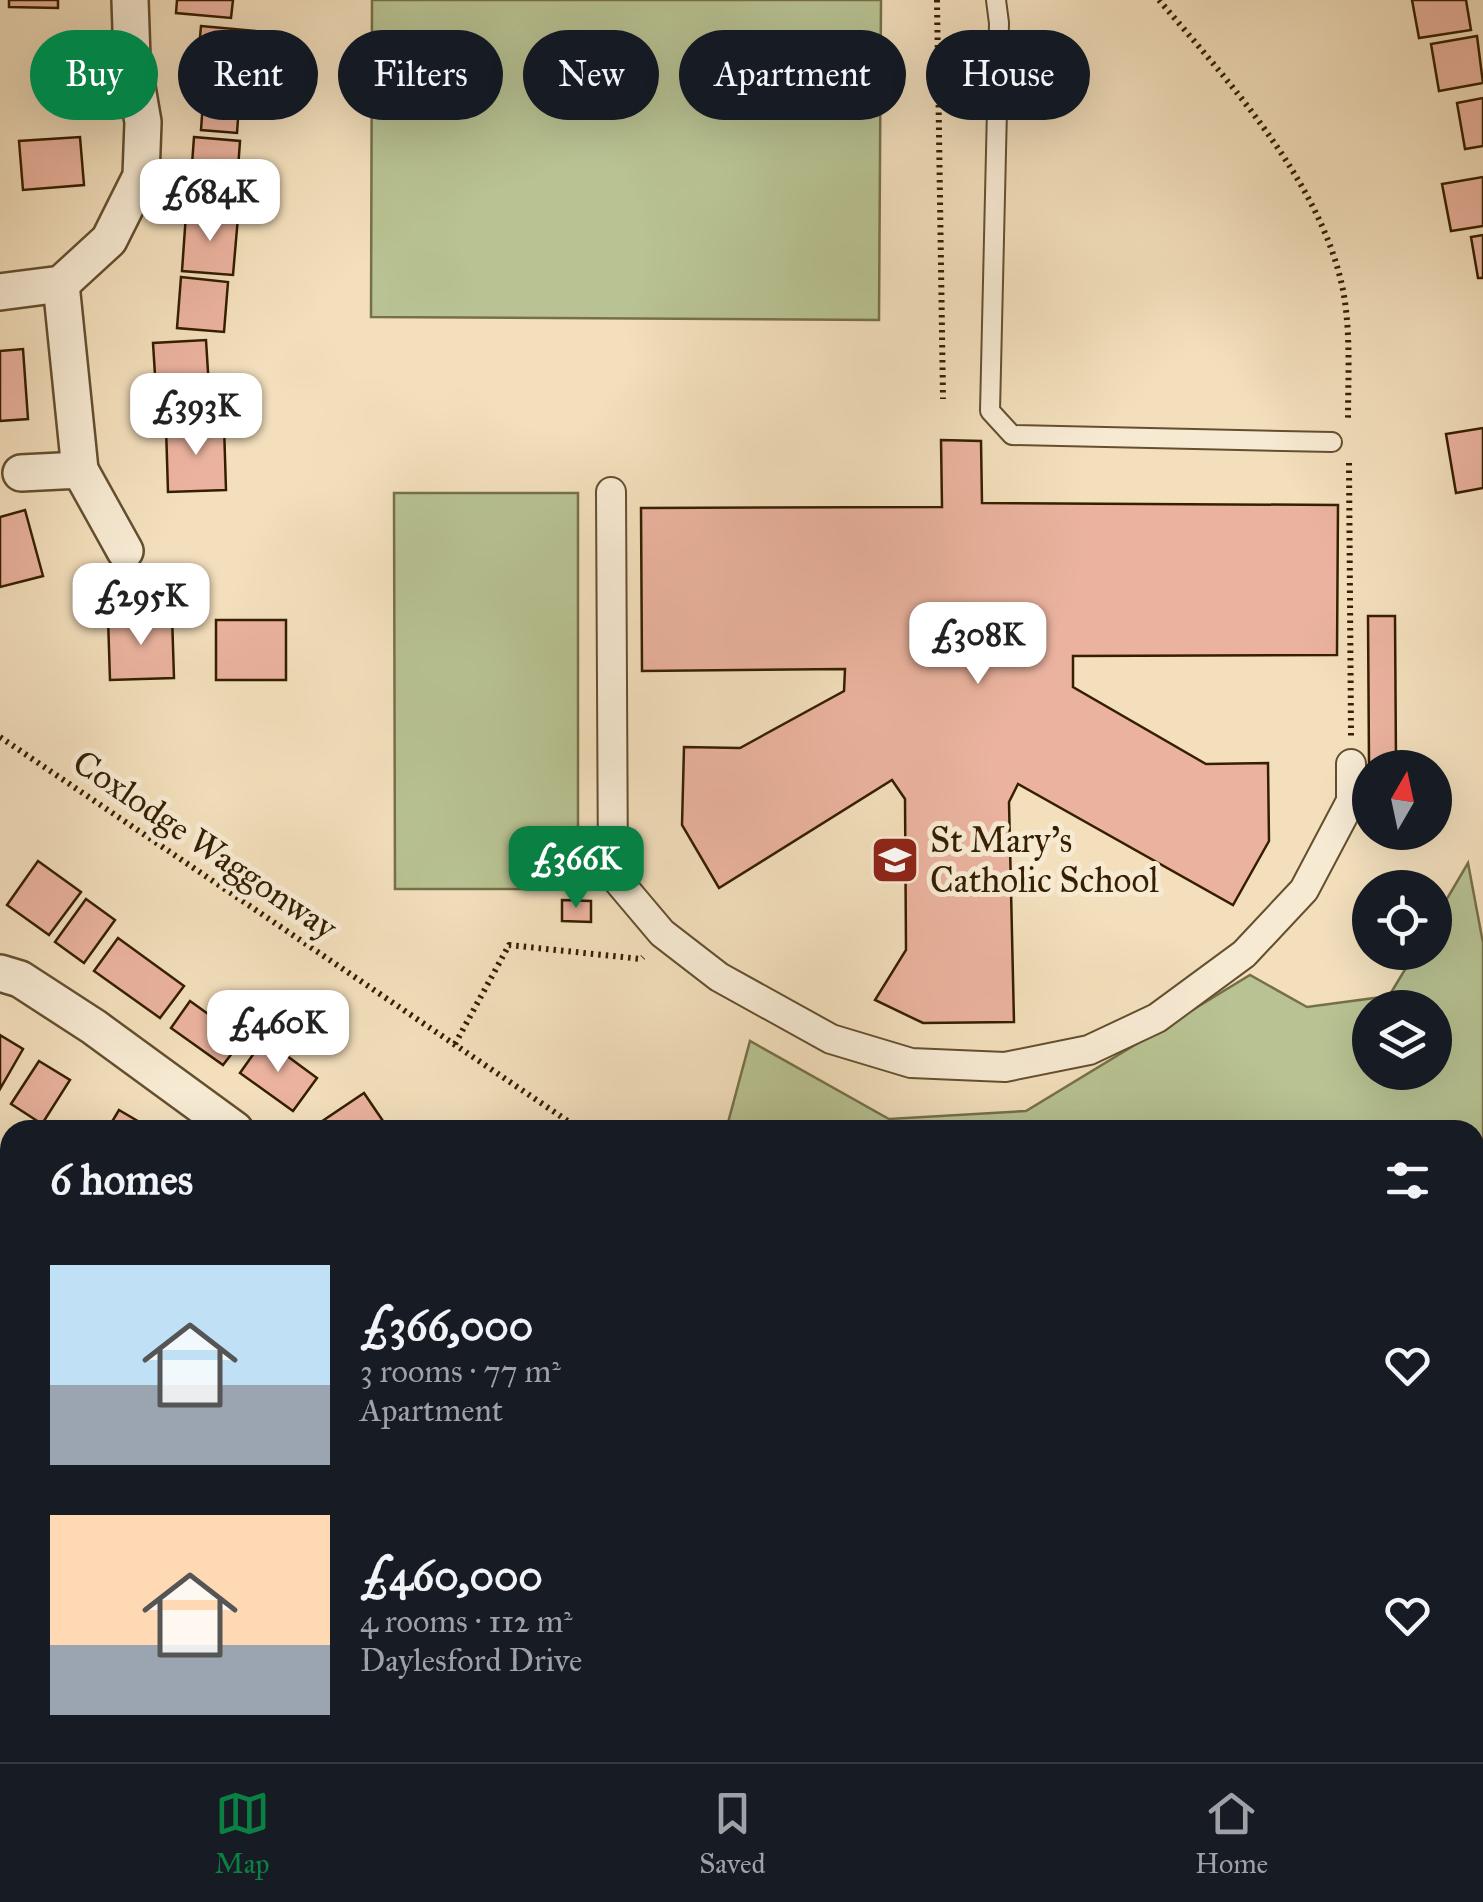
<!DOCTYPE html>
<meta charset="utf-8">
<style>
:root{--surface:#171b24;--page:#20242c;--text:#f1f3f6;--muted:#9ea1a6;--line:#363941;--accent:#0b8043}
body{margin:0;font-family:"IM FELL Great Primer",serif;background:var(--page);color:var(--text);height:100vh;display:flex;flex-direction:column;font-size:38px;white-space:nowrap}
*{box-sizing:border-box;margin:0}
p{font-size:32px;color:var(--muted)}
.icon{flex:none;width:55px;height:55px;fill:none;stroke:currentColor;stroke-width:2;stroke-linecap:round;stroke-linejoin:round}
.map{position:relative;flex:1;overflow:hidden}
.panel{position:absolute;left:0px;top:1120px;width:1485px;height:642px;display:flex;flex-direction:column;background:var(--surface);border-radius:30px 30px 0 0;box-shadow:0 10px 40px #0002}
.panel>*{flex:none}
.top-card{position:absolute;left:30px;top:30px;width:1425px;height:90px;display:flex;gap:20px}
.needle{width:65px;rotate:9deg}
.fabs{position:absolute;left:1352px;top:750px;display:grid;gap:20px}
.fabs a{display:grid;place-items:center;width:100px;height:100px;border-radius:50%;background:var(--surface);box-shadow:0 10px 40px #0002;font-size:50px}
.price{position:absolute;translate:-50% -85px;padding:0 22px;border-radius:20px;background:#fff;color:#222;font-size:32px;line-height:65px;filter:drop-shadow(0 2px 5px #0008)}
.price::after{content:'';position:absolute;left:50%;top:60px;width:30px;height:22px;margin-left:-15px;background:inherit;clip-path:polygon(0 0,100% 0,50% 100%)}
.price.on{background:var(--accent);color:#fff}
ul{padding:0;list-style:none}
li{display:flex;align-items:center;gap:30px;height:250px;padding:0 50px}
li span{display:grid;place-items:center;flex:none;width:280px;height:200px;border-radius:0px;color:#555}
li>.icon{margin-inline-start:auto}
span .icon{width:120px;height:120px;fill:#fffc;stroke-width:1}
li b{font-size:42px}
h2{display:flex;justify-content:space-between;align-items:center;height:120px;padding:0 50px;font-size:42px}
.tag{padding:0 35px;border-radius:45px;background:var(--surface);box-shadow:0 10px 40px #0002;font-size:35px;line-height:90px}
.tag.on{background:var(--accent);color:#fff}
.tab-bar{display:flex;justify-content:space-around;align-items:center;height:140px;border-top:2px solid var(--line);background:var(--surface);font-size:28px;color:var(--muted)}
.tab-bar a{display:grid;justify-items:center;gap:5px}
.tab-bar .on{color:var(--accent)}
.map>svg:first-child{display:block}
</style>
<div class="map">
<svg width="1483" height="1762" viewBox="0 0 1483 1762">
<rect width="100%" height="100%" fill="#f3dfbc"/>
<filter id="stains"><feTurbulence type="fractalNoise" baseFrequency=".002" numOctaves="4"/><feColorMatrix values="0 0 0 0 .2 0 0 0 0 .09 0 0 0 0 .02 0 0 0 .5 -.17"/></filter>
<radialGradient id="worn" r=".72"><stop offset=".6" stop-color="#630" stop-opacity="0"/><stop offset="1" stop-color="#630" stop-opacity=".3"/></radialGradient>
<g fill="#b8c292" stroke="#767049" stroke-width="2.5" fill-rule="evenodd">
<path d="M372,0H881L879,320L371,317Z"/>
<path d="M394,493H578V889H395Z"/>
<path d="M1468,863L1483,943V1715L1475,1709V1130H726L750,1041L889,1119L1026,1111L1250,975L1307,1007L1389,996L1415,953L1435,952V919ZM1370,1008H1435V1072H1370Z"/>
</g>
<g fill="#ebb39f" stroke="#351f00" stroke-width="2.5">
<path d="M9,0H58V8L9,7Z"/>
<path d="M177,0H233L231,18L176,13Z"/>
<path d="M1412,0H1466L1471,30L1419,38Z"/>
<path d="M201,26L255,31L249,98L195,93Z"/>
<path d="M1477,36L1483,83L1439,91L1431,44Z"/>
<path d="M1483,98V146L1465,149L1457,103Z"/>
<path d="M203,102L239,105L237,133L201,130Z"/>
<path d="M80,137L84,185L23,190L19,141Z"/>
<path d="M194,137L240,141L236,197L190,192Z"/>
<path d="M1483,177V226L1451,231L1442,184Z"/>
<path d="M186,214L238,217L233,275L182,271Z"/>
<path d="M1483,235V278H1478L1471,237Z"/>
<path d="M181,277L228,282L224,332L177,328Z"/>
<path d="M206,340L210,404L157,407L153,343Z"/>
<path d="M23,349L28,419L0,421V351Z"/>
<path d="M224,425L226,490L168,492L166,427Z"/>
<path d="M1483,428V488L1456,493L1446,434Z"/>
<path d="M941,440L981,441L982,503L1338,505L1337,655L1073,656V687L1206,764L1268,763L1269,841L1233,905L1018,784L1009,802L1014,1022L923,1023L875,1000L906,950L905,799L892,780L719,888L682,825L684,747L740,748L844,691L845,669L642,671L641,508L942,507Z"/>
<path d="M25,510L43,576L0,587V517Z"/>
<path d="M172,615L174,678L110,680L108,618Z"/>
<path d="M1368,616H1395L1396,763H1369Z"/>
<rect x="216" y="620" width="70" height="60"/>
<path d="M38,861L81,892L49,935L7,905Z"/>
<path d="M86,899L115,920L84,963L55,942Z"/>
<path d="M562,900L591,901V922L562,921Z"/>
<path d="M118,938L184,986L160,1018L94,971Z"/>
<path d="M190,1001L243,1039L223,1065L171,1028Z"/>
<path d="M0,1035L23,1049L0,1089Z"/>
<path d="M264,1039L317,1078L293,1111L240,1073Z"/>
<path d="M39,1061L70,1080L42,1124L11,1104Z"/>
<path d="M364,1093L385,1124L376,1130H309Z"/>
<path d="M119,1110L153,1130H107Z"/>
<path d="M1,1186L10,1192V1247L4,1258L0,1255Z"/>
<path d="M7,1314L10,1315V1362L0,1358V1331Z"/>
<path d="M10,1620V1674L5,1676L0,1662V1624Z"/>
<path d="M166,1752H211L214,1762H169Z"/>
<path d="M290,1752H334L340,1762H287L284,1757Z"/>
<path d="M535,1752H584L591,1762H535L531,1756Z"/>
<path d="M910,1752H1014L1021,1762H917Z"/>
</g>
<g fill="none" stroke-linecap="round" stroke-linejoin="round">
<g stroke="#644f2f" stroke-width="22">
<g id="service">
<path d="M996,0L999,23L990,411L1012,435L1332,442"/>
<path d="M1104,1762L1108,1759"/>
</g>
</g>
<g stroke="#644f2f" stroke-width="32">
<path id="pedestrian" d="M611,492L613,875L662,933L719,977L831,1039L911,1063L1005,1067L1089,1050L1157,1018L1244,954L1304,890L1351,801V764"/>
</g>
<g stroke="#644f2f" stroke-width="40">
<g id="minor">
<path d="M61,284L80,470"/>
<path d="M0,292L61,284L109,240L141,176L143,122L132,58L130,0"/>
<path d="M21,473L80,470L125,551"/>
<path d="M0,973L20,979L94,1027L235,1130"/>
<path d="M0,1751L10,1746"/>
<path d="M35,1752L40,1762"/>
<path d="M424,1752V1762"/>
</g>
</g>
<g stroke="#351f00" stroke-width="6" stroke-dasharray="2.5 5" stroke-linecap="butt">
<path d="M937,0L943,399"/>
<path d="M1159,0C1229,82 1321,182 1343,290C1351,332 1348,378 1348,421"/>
<path d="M1349,463L1351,736"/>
<path d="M0,737L581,1130"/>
<path d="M455,1044L509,945L641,959L643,957"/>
<path d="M0,1291L10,1288"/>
<path d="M1468,1752L1482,1762"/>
<path d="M674,1762L688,1752"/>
</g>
<use href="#service" stroke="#f7ead3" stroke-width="18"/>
<use href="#pedestrian" stroke="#f7ead3" stroke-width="28"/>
<use href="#minor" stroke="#f7ead3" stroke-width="35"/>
</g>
<defs>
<g id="school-square" transform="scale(2.5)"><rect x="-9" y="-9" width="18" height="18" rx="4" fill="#8f2418" stroke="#f7ead3"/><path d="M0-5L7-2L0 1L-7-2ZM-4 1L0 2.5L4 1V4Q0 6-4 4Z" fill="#fff"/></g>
</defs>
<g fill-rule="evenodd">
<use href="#school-square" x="895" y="860"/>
</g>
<g text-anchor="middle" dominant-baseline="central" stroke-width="10" stroke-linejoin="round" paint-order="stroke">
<g font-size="35" fill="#351f00" stroke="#f7ead3" text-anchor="start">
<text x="930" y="840">St Mary's<tspan x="930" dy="40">Catholic School</tspan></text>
</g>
<g font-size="35" fill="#351f00" stroke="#f7ead3">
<text transform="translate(205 845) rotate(34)">Coxlodge Waggonway</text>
</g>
</g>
<rect width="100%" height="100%" filter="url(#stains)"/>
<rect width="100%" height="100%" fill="url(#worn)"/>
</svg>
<div class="fabs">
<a><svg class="needle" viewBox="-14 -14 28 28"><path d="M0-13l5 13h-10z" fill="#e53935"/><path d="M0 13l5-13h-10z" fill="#9ea1a6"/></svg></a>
<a><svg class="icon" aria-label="locate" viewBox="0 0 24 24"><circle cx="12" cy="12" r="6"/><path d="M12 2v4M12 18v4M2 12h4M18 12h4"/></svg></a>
<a><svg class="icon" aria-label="layers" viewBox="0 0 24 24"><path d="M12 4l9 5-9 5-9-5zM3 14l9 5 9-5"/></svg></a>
</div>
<b class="price" style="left:210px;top:244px">£684K</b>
<b class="price" style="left:196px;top:458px">£393K</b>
<b class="price" style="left:141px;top:648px">£295K</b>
<b class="price" style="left:978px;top:687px">£308K</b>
<b class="price on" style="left:576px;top:911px">£366K</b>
<b class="price" style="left:278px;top:1075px">£460K</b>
<div class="top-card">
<a class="tag on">Buy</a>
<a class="tag">Rent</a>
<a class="tag">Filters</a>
<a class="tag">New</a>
<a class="tag">Apartment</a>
<a class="tag">House</a>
</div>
<section class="panel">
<h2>6 homes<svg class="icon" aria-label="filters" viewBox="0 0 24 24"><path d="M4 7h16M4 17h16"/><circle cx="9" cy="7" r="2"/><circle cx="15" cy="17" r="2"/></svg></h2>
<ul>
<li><span style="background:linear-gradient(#bfe0f5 60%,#9aa5b1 0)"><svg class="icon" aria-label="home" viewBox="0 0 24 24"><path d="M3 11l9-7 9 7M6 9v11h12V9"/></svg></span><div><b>£366,000</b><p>3 rooms · 77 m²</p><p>Apartment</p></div><svg class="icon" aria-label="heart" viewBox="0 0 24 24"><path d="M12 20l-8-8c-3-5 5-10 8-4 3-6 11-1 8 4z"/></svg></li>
<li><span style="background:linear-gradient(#ffd9b3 65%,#9aa5b1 0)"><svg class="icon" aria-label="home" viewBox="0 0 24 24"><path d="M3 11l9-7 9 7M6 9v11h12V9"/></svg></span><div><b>£460,000</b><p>4 rooms · 112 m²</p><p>Daylesford Drive</p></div><svg class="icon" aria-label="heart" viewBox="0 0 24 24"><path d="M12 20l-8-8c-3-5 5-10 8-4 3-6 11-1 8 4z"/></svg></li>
</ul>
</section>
</div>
<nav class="tab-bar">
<a class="on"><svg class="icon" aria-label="map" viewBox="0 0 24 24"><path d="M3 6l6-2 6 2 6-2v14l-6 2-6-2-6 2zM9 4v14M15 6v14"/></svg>Map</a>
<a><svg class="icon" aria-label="saved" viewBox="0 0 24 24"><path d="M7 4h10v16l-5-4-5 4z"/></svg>Saved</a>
<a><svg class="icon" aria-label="home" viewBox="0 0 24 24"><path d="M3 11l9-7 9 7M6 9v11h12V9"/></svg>Home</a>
</nav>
